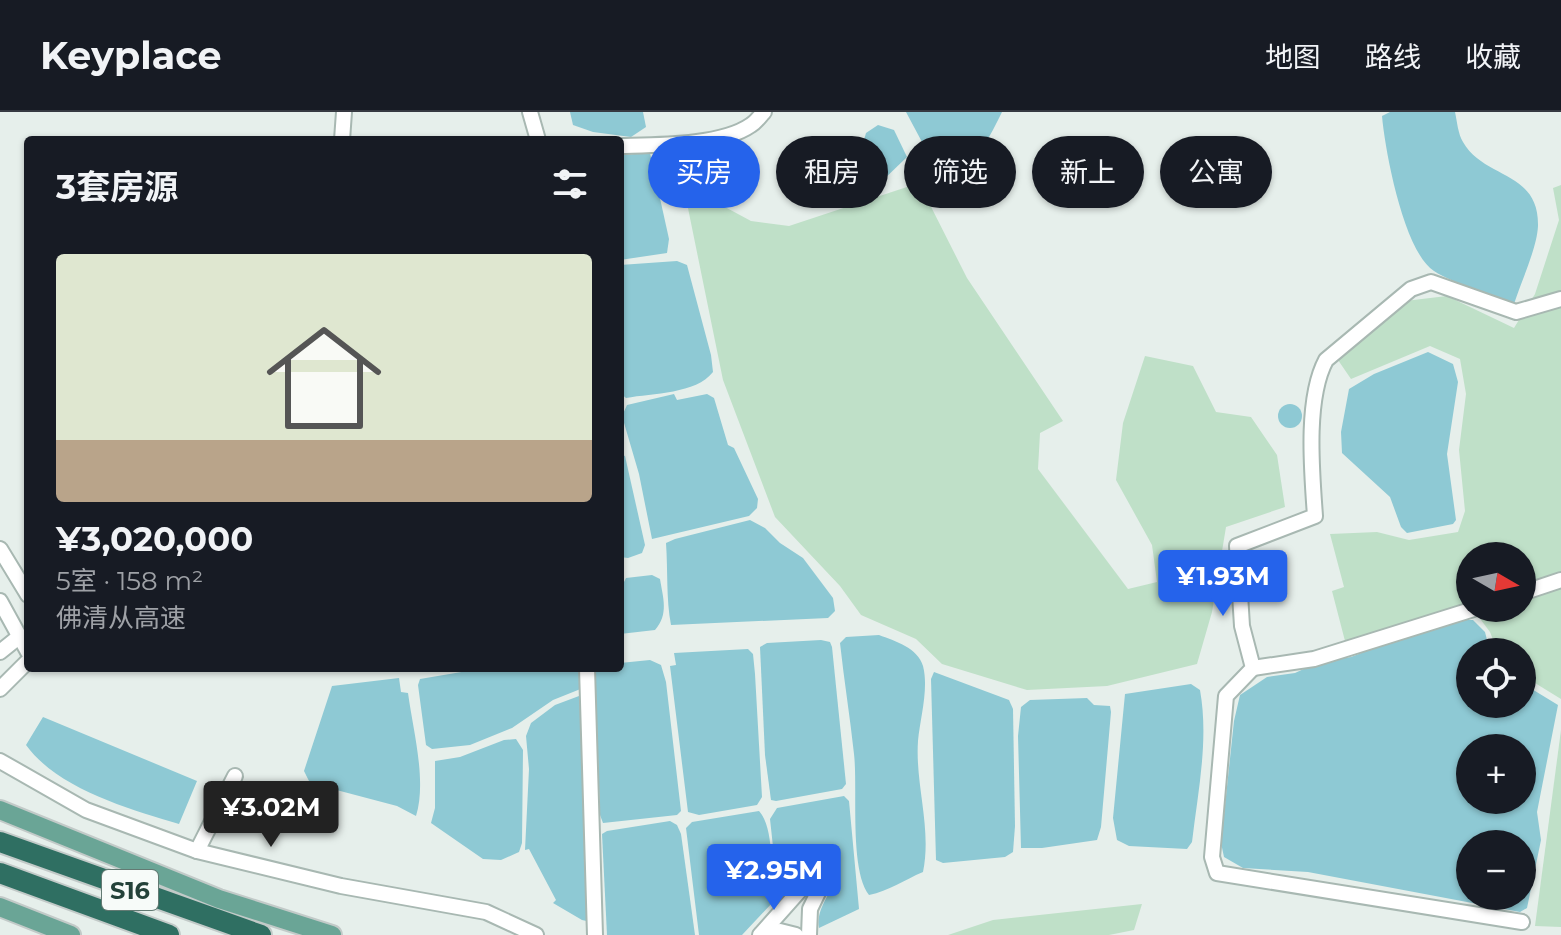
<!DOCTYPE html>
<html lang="zh">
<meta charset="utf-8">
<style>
:root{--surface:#171b24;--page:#20242c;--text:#f1f3f6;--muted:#9ea1a6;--line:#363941;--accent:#2563eb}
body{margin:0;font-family:Montserrat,"Noto Sans SC",sans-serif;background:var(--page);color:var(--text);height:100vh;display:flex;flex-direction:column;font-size:30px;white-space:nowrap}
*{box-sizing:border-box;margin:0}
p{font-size:26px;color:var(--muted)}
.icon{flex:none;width:44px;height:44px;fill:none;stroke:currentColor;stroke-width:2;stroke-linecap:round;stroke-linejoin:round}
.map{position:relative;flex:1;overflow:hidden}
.details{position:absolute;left:24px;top:24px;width:600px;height:536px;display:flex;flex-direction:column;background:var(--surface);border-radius:8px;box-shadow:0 2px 6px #0004}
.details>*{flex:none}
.guide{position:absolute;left:648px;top:24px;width:760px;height:72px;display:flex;gap:16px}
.needle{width:52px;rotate:99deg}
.buttons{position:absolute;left:1456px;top:430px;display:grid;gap:16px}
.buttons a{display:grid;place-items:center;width:80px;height:80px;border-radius:50%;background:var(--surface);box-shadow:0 2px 6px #0004;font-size:40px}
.price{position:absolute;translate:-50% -68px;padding:0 18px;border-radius:8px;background:var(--accent);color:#fff;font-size:26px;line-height:52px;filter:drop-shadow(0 2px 4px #0008)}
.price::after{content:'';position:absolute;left:50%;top:48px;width:24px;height:18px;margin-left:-12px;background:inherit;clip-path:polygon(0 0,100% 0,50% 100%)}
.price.active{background:#222;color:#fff}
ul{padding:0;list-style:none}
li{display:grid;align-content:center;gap:16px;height:424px;padding:0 32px}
li span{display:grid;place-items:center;height:248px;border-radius:8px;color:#555}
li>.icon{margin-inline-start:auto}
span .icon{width:144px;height:144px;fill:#fffc;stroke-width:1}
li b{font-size:34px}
h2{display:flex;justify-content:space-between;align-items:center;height:96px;padding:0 32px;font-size:34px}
.chip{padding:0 28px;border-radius:36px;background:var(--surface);box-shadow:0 2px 6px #0004;font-size:28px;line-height:72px}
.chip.active{background:var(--accent);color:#fff}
header{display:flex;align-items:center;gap:48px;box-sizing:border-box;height:112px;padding:0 40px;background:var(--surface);border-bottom:2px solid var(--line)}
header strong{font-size:38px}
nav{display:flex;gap:44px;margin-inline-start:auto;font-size:28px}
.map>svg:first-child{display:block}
</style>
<header>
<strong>Keyplace</strong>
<nav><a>地图</a><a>路线</a><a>收藏</a></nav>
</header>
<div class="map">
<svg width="1561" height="823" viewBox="0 0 1561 823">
<rect width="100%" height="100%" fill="#e6efeb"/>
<g fill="#bfe0c8">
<path d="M727,47L717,69L725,95L751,109L789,114L919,71L967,166L1063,309L1040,321L1038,357L1128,477L1157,470L1152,433L1116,368L1123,311L1145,244L1193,254L1216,300L1251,305L1277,343L1285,395L1226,415L1212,500L1197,552L1107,574L1027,578L942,552L916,527L861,503L840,474L775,405L723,268L679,52Z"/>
<path d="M1561,73V587L1522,563V540H1498L1490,520L1472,496H1522V444H1470V494L1345,529L1332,479L1344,475L1330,422L1377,420L1409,428L1458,420L1465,399L1459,338L1466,282L1460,247L1430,234L1351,267L1338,248L1405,189L1447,184L1514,216L1535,182L1559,108L1553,76Z"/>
<path d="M1561,618V815L1535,814Z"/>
<path d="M1142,792L1134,818L1109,823H948L993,808Z"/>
</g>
<g fill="#8ec9d4" fill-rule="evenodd">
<path d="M570,0H643L646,15L631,25L593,20L573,13Z"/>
<path d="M906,0H1002C985,34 978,52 938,60Z"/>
<path d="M1390,0H1455C1457,9 1458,22 1463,30C1485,68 1539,58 1538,114C1537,136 1521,170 1514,192C1491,182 1454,172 1434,159C1404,140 1385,39 1382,4Z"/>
<path d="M878,13L894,18L907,45L880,71L870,68L861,38L866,21Z"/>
<path d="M650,41L669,127L667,141L620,148V43Z"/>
<path d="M677,149L687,153L711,243L713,260C696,282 653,281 626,286L620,281V153Z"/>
<path d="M1428,240L1453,252L1458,270L1447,342L1456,408L1453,412L1407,421L1401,415L1390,385L1342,341L1341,320L1349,277L1374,262Z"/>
<path d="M674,282L677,288L707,282L714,286L728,333L734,336L758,387L757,396L749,404L652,427L639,362L622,304L627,293Z"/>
<circle cx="1290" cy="304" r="12"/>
<path d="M620,342L625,344L645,433L642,441L628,446L620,445Z"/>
<path d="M750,408L765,416L780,431L803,446L833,486L835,499L828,506L671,513C666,486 668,460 666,431L675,427Z"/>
<path d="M652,463L660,467C663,486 669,502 655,518L620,522V478L626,466Z"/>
<path d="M1446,508H1473L1485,520L1490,540H1470V592H1522V571L1558,593L1537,700L1541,728L1527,796L1520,800L1308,760L1243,756L1224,745L1221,731L1234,609L1240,583L1267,565L1295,561L1319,550L1351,545ZM1470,636H1522V688H1470ZM1470,732H1522V784H1470Z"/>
<path d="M879,523C895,529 918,536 923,554C929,577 920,607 918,629C915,673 932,716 923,760C904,768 889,779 869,783C849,758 858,676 854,642C850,605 844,568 840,531L846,525Z"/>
<path d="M821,528L830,530L832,535L846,672L842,677L776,689L771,688L765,643L760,535L767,531Z"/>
<path d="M748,537L753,542L755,562L762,685L757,693L699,703L688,700L670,554L676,553L674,541Z"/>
<path d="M650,548L661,553L666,570L681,699L677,703L603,711L600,703L595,557L620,556V551Z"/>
<path d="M485,556H583V576L553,588L512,616L470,633L432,637L426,633L418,573L420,567Z"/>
<path d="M934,560L1009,588L1013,597L1015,714L1013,740L1005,745L943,751L936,748L931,567Z"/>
<path d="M399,566L401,580L408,581C413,618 427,669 416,704L397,694L310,671L304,659L332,574Z"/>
<path d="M1191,572L1200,578C1209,628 1198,679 1192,730L1187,737L1129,734L1117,728L1113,706L1125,582Z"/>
<path d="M579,584L585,589L591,810L582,808L553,791L556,788L529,737L525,738L529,657L526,624L531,611L555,593Z"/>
<path d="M1087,586L1094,593L1110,594L1111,600L1101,715L1097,728L1042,736H1021L1018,624L1021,595L1030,588Z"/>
<path d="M43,605L197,669L179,712C129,697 58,677 26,633Z"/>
<path d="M516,627L523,638L522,731L519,740L501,748L483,747L431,711L435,696V649L460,645L504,628Z"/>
<path d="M844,684L849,689L859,797L819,816C816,799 828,784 836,769L813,747L781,781H778L770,707L777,696Z"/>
<path d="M759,699C775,716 771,766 773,790L742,823H699L686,716L692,710Z"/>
<path d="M670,709L677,713L681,722L695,823H607L602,722L607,719Z"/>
</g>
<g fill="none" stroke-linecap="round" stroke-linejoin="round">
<g stroke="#a8b8b2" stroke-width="18">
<g id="minor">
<path d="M530,0L538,28"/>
<path d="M342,28L344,0"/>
<path d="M620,34C656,33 721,34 751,13C756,10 760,4 764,0"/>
<path d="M0,437L28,483"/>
<path d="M1522,481L1561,468"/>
<path d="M0,489L28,540"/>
<path d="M0,540L20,524"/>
<path d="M587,556L595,823"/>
<path d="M1253,556L1314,547L1477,496"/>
<path d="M0,577L28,549"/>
<path d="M0,649L86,698L197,739L341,774L486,800L536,823"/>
<path d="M197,739L235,664"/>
<path d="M1522,810L1217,761L1212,745L1226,584L1253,556L1242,514L1237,434L1315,404C1312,361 1305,287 1326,248L1411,177L1431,170L1516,200L1561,187"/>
<path d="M761,822L817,759"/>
<path d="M760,823L780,819L796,823"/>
<path d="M809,823L810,797L826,764"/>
</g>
</g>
<g stroke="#c2cac8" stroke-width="22">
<g id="major">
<path d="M0,698L219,787L332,823"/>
<path d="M0,795L71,823"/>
</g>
</g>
<g stroke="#c2cac8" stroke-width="24">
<g id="highway">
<path d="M0,730L261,823"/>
<path d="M0,761L169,823"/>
</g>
</g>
<use href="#minor" stroke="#fff" stroke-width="14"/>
<use href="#major" stroke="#6aa596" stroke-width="18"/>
<use href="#highway" stroke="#2f6f62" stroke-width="20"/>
</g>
<g text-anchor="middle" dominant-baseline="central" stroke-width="6" stroke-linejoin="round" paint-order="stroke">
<rect fill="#f7fbf9" stroke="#637a73" stroke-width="2" x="102" y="758" width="56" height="40" rx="6"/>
<g font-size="24" font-weight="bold" fill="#24423a">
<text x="130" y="778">S16</text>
</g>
</g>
</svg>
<div class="buttons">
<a><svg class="needle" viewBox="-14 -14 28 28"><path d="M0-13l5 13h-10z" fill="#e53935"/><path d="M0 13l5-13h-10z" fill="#9ea1a6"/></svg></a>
<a><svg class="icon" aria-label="locate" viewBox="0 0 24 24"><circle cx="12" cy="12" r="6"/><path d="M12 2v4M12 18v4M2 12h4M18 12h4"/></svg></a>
<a>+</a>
<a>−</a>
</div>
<b class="price" style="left:1223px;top:506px">¥1.93M</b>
<b class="price active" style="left:271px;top:737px">¥3.02M</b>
<b class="price" style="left:774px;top:800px">¥2.95M</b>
<div class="guide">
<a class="chip active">买房</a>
<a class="chip">租房</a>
<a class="chip">筛选</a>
<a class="chip">新上</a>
<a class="chip">公寓</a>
</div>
<section class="details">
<h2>3套房源<svg class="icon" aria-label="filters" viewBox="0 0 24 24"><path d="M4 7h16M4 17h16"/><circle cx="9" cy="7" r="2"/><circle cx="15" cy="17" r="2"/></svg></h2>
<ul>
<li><span style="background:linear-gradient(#dfe7d0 75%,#b9a48a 0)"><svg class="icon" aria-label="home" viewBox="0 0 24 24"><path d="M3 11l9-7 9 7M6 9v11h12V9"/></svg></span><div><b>¥3,020,000</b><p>5室 · 158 m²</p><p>佛清从高速</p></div></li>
</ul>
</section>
</div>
